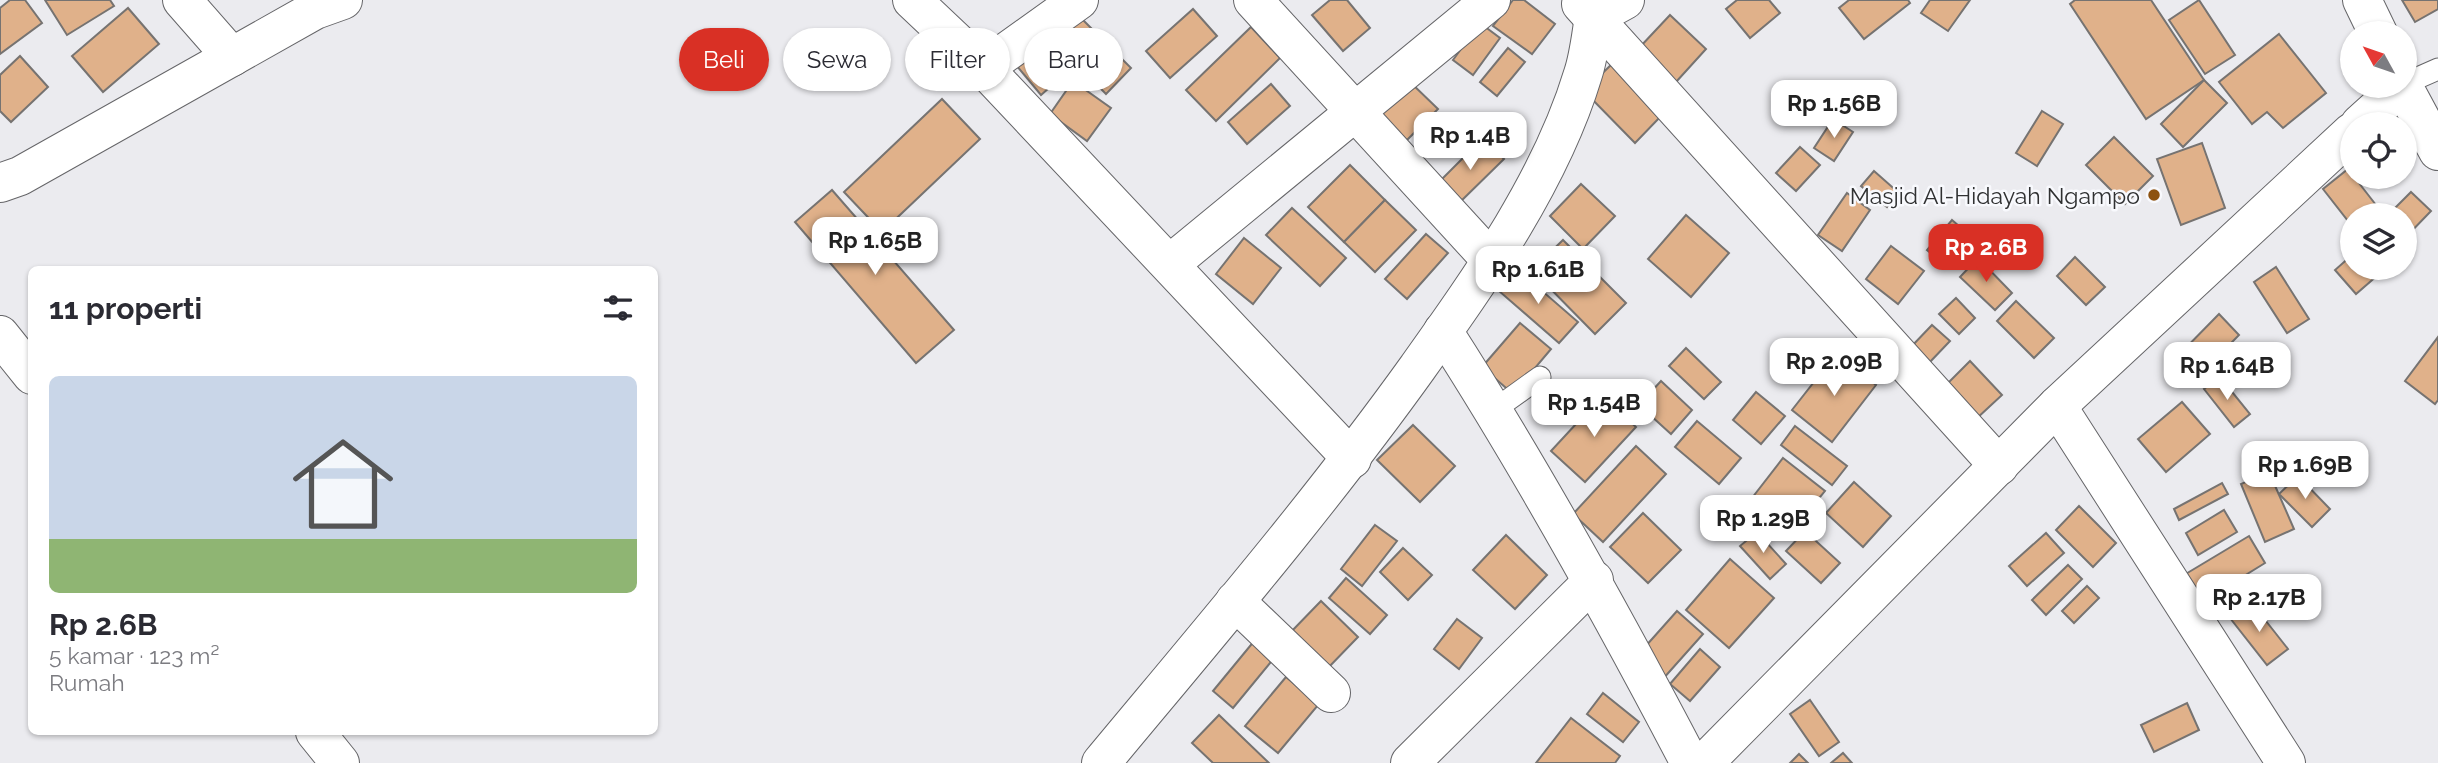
<!DOCTYPE html>
<html lang="id">
<meta charset="utf-8">
<style>
:root{--surface:#fff;--page:#f2f2f3;--text:#2b2b33;--muted:#7c7c81;--accent:#d93025}
body{margin:0;font-family:Raleway,sans-serif;background:var(--page);color:var(--text);height:100vh;display:flex;flex-direction:column;font-size:26px;white-space:nowrap}
*{box-sizing:border-box;margin:0}
p{font-size:23px;color:var(--muted)}
.icon{flex:none;width:38px;height:38px;fill:none;stroke:currentColor;stroke-width:2;stroke-linecap:round;stroke-linejoin:round}
.map{position:relative;flex:1;overflow:hidden}
.side{position:absolute;left:28px;top:266px;width:630px;height:469px;display:flex;flex-direction:column;background:var(--surface);border-radius:10px;box-shadow:0 2px 5px #0004}
.side>*{flex:none}
.top-card{position:absolute;left:679px;top:28px;width:665px;height:63px;display:flex;gap:14px}
.needle{width:46px;rotate:310deg}
.controls{position:absolute;left:2340px;top:21px;display:grid;gap:14px}
.controls a{display:grid;place-items:center;width:77px;height:77px;border-radius:50%;background:var(--surface);box-shadow:0 2px 5px #0004;font-size:35px}
.price{position:absolute;translate:-50% -60px;padding:0 16px;border-radius:14px;background:#fff;color:#222;font-size:23px;line-height:46px;filter:drop-shadow(0 2px 4px #0008)}
.price::after{content:'';position:absolute;left:50%;top:42px;width:21px;height:16px;margin-left:-10px;background:inherit;clip-path:polygon(0 0,100% 0,50% 100%)}
.price.selected{background:var(--accent);color:#fff}
ul{padding:0;list-style:none}
li{display:grid;align-content:center;gap:14px;height:371px;padding:0 21px}
li span{display:grid;place-items:center;height:217px;border-radius:10px;color:#555}
li>.icon{margin-inline-start:auto}
span .icon{width:126px;height:126px;fill:#fffc;stroke-width:1}
li b{font-size:30px}
h2{display:flex;justify-content:space-between;align-items:center;height:84px;padding:0 21px;font-size:30px}
.tag{padding:0 24px;border-radius:32px;background:var(--surface);box-shadow:0 2px 5px #0004;font-size:24px;line-height:63px}
.tag.selected{background:var(--accent);color:#fff}
.map>svg:first-child{display:block}
</style>
<div class="map">
<svg width="2438" height="763" viewBox="0 0 2438 763">
<rect width="100%" height="100%" fill="#ebebef"/>
<g fill="#e0b18a" stroke="#767371" stroke-width="2">
<path d="M10,0H25L42,23L0,54V8Z"/>
<path d="M45,0H110L114,6L67,35Z"/>
<path d="M1330,0H1347L1370,28L1343,51L1312,15Z"/>
<path d="M1513,0H1524L1555,24L1532,54L1493,26Z"/>
<path d="M1737,0H1769L1780,13L1750,38L1726,9Z"/>
<path d="M1849,0H1908L1910,3L1864,39L1839,8Z"/>
<path d="M1930,0H1970L1948,31L1921,13Z"/>
<path d="M2075,0H2151L2204,80L2146,119L2070,4Z"/>
<path d="M2199,0L2235,55L2205,74L2169,20Z"/>
<path d="M2402,0H2438V9L2415,22Z"/>
<path d="M128,8L159,44L103,92L72,56Z"/>
<path d="M1193,9L1217,36L1170,78L1146,51Z"/>
<path d="M1670,15L1706,49L1676,82L1639,48Z"/>
<path d="M1080,17L1131,68L1106,94L1055,42Z"/>
<path d="M1480,23L1500,38L1473,75L1453,60Z"/>
<path d="M1251,27L1280,58L1216,121L1186,90Z"/>
<path d="M2279,34L2326,93L2283,128L2267,112L2252,124L2219,82Z"/>
<path d="M1041,44L1066,73L1041,95L1016,65Z"/>
<path d="M1508,48L1525,62L1497,96L1480,82Z"/>
<path d="M20,56L48,87L11,122L0,111V75Z"/>
<path d="M1613,63L1663,114L1635,143L1584,91Z"/>
<path d="M1408,80L1438,109L1400,147L1370,118Z"/>
<path d="M2204,80L2227,103L2183,147L2161,124Z"/>
<path d="M1073,81L1111,108L1087,141L1050,114Z"/>
<path d="M1271,84L1290,106L1247,144L1228,122Z"/>
<path d="M942,99L980,139L882,232L844,192Z"/>
<path d="M2042,111L2063,124L2037,166L2016,153Z"/>
<path d="M1833,119L1853,132L1834,161L1814,148Z"/>
<path d="M2114,137L2153,176L2125,204L2086,165Z"/>
<path d="M1483,138L1504,159L1456,206L1436,185Z"/>
<path d="M2202,143L2225,208L2181,225L2157,159Z"/>
<path d="M1800,147L1820,165L1796,191L1776,173Z"/>
<path d="M1350,165L1385,200L1344,242L1308,207Z"/>
<path d="M2348,169L2383,214L2352,215V226L2323,189Z"/>
<path d="M1874,171L1899,193L1887,207L1861,186Z"/>
<path d="M1581,184L1615,216L1583,249L1550,216Z"/>
<path d="M832,190L954,330L916,363L795,222Z"/>
<path d="M2411,192L2431,211L2404,239V215H2388Z"/>
<path d="M1847,193L1870,210L1842,251L1818,235Z"/>
<path d="M1385,200L1416,230L1375,272L1344,242Z"/>
<path d="M1292,208L1346,258L1320,286L1266,235Z"/>
<path d="M1686,215L1729,253L1691,297L1648,259Z"/>
<path d="M1952,220L1974,239L1949,268L1927,250Z"/>
<path d="M1426,234L1448,253L1407,299L1385,279Z"/>
<path d="M1244,238L1281,268L1253,304L1216,274Z"/>
<path d="M1563,240L1626,303L1595,334L1532,270Z"/>
<path d="M1891,246L1924,271L1898,304L1866,279Z"/>
<path d="M2352,255V268H2386L2356,294L2335,270Z"/>
<path d="M2075,257L2105,287L2086,305L2057,276Z"/>
<path d="M1978,258L2012,293L1995,310L1960,277Z"/>
<path d="M2276,267L2309,319L2287,333L2254,282Z"/>
<path d="M1518,270L1578,322L1559,343L1499,291Z"/>
<path d="M1956,298L1975,318L1959,334L1939,314Z"/>
<path d="M2016,301L2054,338L2034,358L1997,321Z"/>
<path d="M2219,314L2239,335L2189,386L2168,366Z"/>
<path d="M1520,323L1551,349L1513,394L1482,367Z"/>
<path d="M1932,325L1950,341L1928,364L1910,348Z"/>
<path d="M2438,337V400L2435,404L2405,381Z"/>
<path d="M1686,348L1721,382L1704,399L1669,366Z"/>
<path d="M1836,354L1876,385L1832,442L1792,410Z"/>
<path d="M1970,361L2002,395L1976,419L1945,386Z"/>
<path d="M2220,377L2250,414L2234,427L2204,389Z"/>
<path d="M1661,381L1692,410L1671,434L1639,405Z"/>
<path d="M1756,392L1785,416L1761,444L1733,420Z"/>
<path d="M1602,396L1636,427L1585,482L1551,451Z"/>
<path d="M2182,402L2210,434L2166,472L2138,439Z"/>
<path d="M1697,421L1741,458L1719,484L1675,447Z"/>
<path d="M1413,425L1455,466L1420,502L1377,460Z"/>
<path d="M1795,426L1847,466L1832,485L1781,445Z"/>
<path d="M1636,446L1666,474L1603,542L1573,514Z"/>
<path d="M1783,458L1825,491L1786,539L1745,507Z"/>
<path d="M2269,472L2294,529L2265,542L2241,484Z"/>
<path d="M2298,476L2330,509L2312,527L2279,494Z"/>
<path d="M1854,482L1891,516L1863,547L1826,513Z"/>
<path d="M2222,483L2228,494L2179,520L2174,509Z"/>
<path d="M2079,506L2116,543L2093,567L2056,530Z"/>
<path d="M2224,510L2237,532L2198,555L2186,533Z"/>
<path d="M1643,513L1681,550L1648,583L1610,547Z"/>
<path d="M1375,525L1397,541L1362,586L1341,569Z"/>
<path d="M1805,531L1840,563L1821,583L1786,551Z"/>
<path d="M1757,532L1786,564L1770,579L1740,546Z"/>
<path d="M2046,533L2064,553L2027,586L2009,566Z"/>
<path d="M1506,535L1547,575L1515,609L1473,570Z"/>
<path d="M2249,536L2265,563L2200,603L2184,575Z"/>
<path d="M1403,548L1432,575L1408,600L1380,572Z"/>
<path d="M1730,559L1774,598L1729,648L1686,610Z"/>
<path d="M2068,565L2082,579L2046,615L2032,600Z"/>
<path d="M1346,578L1387,615L1370,634L1329,598Z"/>
<path d="M2087,586L2099,598L2074,623L2062,611Z"/>
<path d="M1321,601L1358,637L1325,671L1288,635Z"/>
<path d="M2251,602L2288,649L2267,665L2230,618Z"/>
<path d="M1677,611L1703,634L1662,680L1636,657Z"/>
<path d="M1457,619L1482,638L1459,669L1434,649Z"/>
<path d="M1255,640L1275,657L1233,708L1213,691Z"/>
<path d="M1700,649L1720,667L1690,701L1670,684Z"/>
<path d="M1286,677L1319,704L1278,753L1245,726Z"/>
<path d="M1603,693L1639,722L1623,742L1587,714Z"/>
<path d="M1810,700L1839,742L1819,756L1790,714Z"/>
<path d="M2187,703L2199,730L2154,752L2141,725Z"/>
<path d="M1219,715L1269,763H1213L1192,743Z"/>
<path d="M1571,718L1620,756L1615,763H1536Z"/>
<path d="M1843,753L1852,763H1831Z"/>
<path d="M1799,754L1808,763H1790Z"/>
</g>
<g fill="none" stroke-linecap="round" stroke-linejoin="round">
<g stroke="#656568" stroke-width="23">
<g id="service">
<path d="M2404,84L2438,69"/>
<path d="M1494,410L1540,377"/>
</g>
</g>
<g stroke="#656568" stroke-width="40">
<g id="minor">
<path d="M182,0L232,57"/>
<path d="M912,0L984,68L1352,459"/>
<path d="M1253,0L1491,260"/>
<path d="M2362,0L2378,33"/>
<path d="M1581,4L1999,466"/>
<path d="M984,68L1079,0"/>
<path d="M2403,86L2438,151"/>
<path d="M2360,124L2402,86"/>
<path d="M0,183L20,176L315,10L343,0"/>
<path d="M1170,264L1491,0"/>
<path d="M1443,331C1533,471 1613,616 1690,763"/>
<path d="M0,335L32,375"/>
<path d="M2057,406L2286,763"/>
<path d="M1235,601L1331,693"/>
<path d="M315,732L340,763"/>
<path d="M1101,763C1209,633 1319,505 1418,367C1482,277 1551,180 1583,74C1589,56 1591,35 1594,17L1625,0"/>
<path d="M1410,763L1594,580"/>
<path d="M1704,763L2057,406L2352,132"/>
</g>
</g>
<use href="#service" stroke="#fff" stroke-width="21"/>
<use href="#minor" stroke="#fff" stroke-width="38"/>
</g>
<circle fill="#8d5210" stroke="#f8f9fd" stroke-width="2.5" cx="2154" cy="195" r="7"/>
<g text-anchor="middle" dominant-baseline="central" stroke-width="5" stroke-linejoin="round" paint-order="stroke">
<g font-size="23" fill="#303132" stroke="#f8f9fd" text-anchor="end">
<text x="2140" y="195">Masjid Al-Hidayah Ngampo</text>
</g>
</g>
</svg>
<div class="controls">
<a><svg class="needle" viewBox="-14 -14 28 28"><path d="M0-13l5 13h-10z" fill="#e53935"/><path d="M0 13l5-13h-10z" fill="#7c7c81"/></svg></a>
<a><svg class="icon" aria-label="locate" viewBox="0 0 24 24"><circle cx="12" cy="12" r="6"/><path d="M12 2v4M12 18v4M2 12h4M18 12h4"/></svg></a>
<a><svg class="icon" aria-label="layers" viewBox="0 0 24 24"><path d="M12 4l9 5-9 5-9-5zM3 14l9 5 9-5"/></svg></a>
</div>
<b class="price" style="left:1834px;top:140px">Rp 1.56B</b>
<b class="price" style="left:1470px;top:172px">Rp 1.4B</b>
<b class="price" style="left:875px;top:277px">Rp 1.65B</b>
<b class="price selected" style="left:1986px;top:284px">Rp 2.6B</b>
<b class="price" style="left:1538px;top:306px">Rp 1.61B</b>
<b class="price" style="left:1834px;top:398px">Rp 2.09B</b>
<b class="price" style="left:2227px;top:402px">Rp 1.64B</b>
<b class="price" style="left:1594px;top:439px">Rp 1.54B</b>
<b class="price" style="left:2305px;top:501px">Rp 1.69B</b>
<b class="price" style="left:1763px;top:555px">Rp 1.29B</b>
<b class="price" style="left:2259px;top:634px">Rp 2.17B</b>
<div class="top-card">
<a class="tag selected">Beli</a>
<a class="tag">Sewa</a>
<a class="tag">Filter</a>
<a class="tag">Baru</a>
</div>
<section class="side">
<h2>11 properti<svg class="icon" aria-label="filters" viewBox="0 0 24 24"><path d="M4 7h16M4 17h16"/><circle cx="9" cy="7" r="2"/><circle cx="15" cy="17" r="2"/></svg></h2>
<ul>
<li><span style="background:linear-gradient(#c9d6e8 75%,#8fb573 0)"><svg class="icon" aria-label="home" viewBox="0 0 24 24"><path d="M3 11l9-7 9 7M6 9v11h12V9"/></svg></span><div><b>Rp 2.6B</b><p>5 kamar · 123 m²</p><p>Rumah</p></div></li>
</ul>
</section>
</div>
